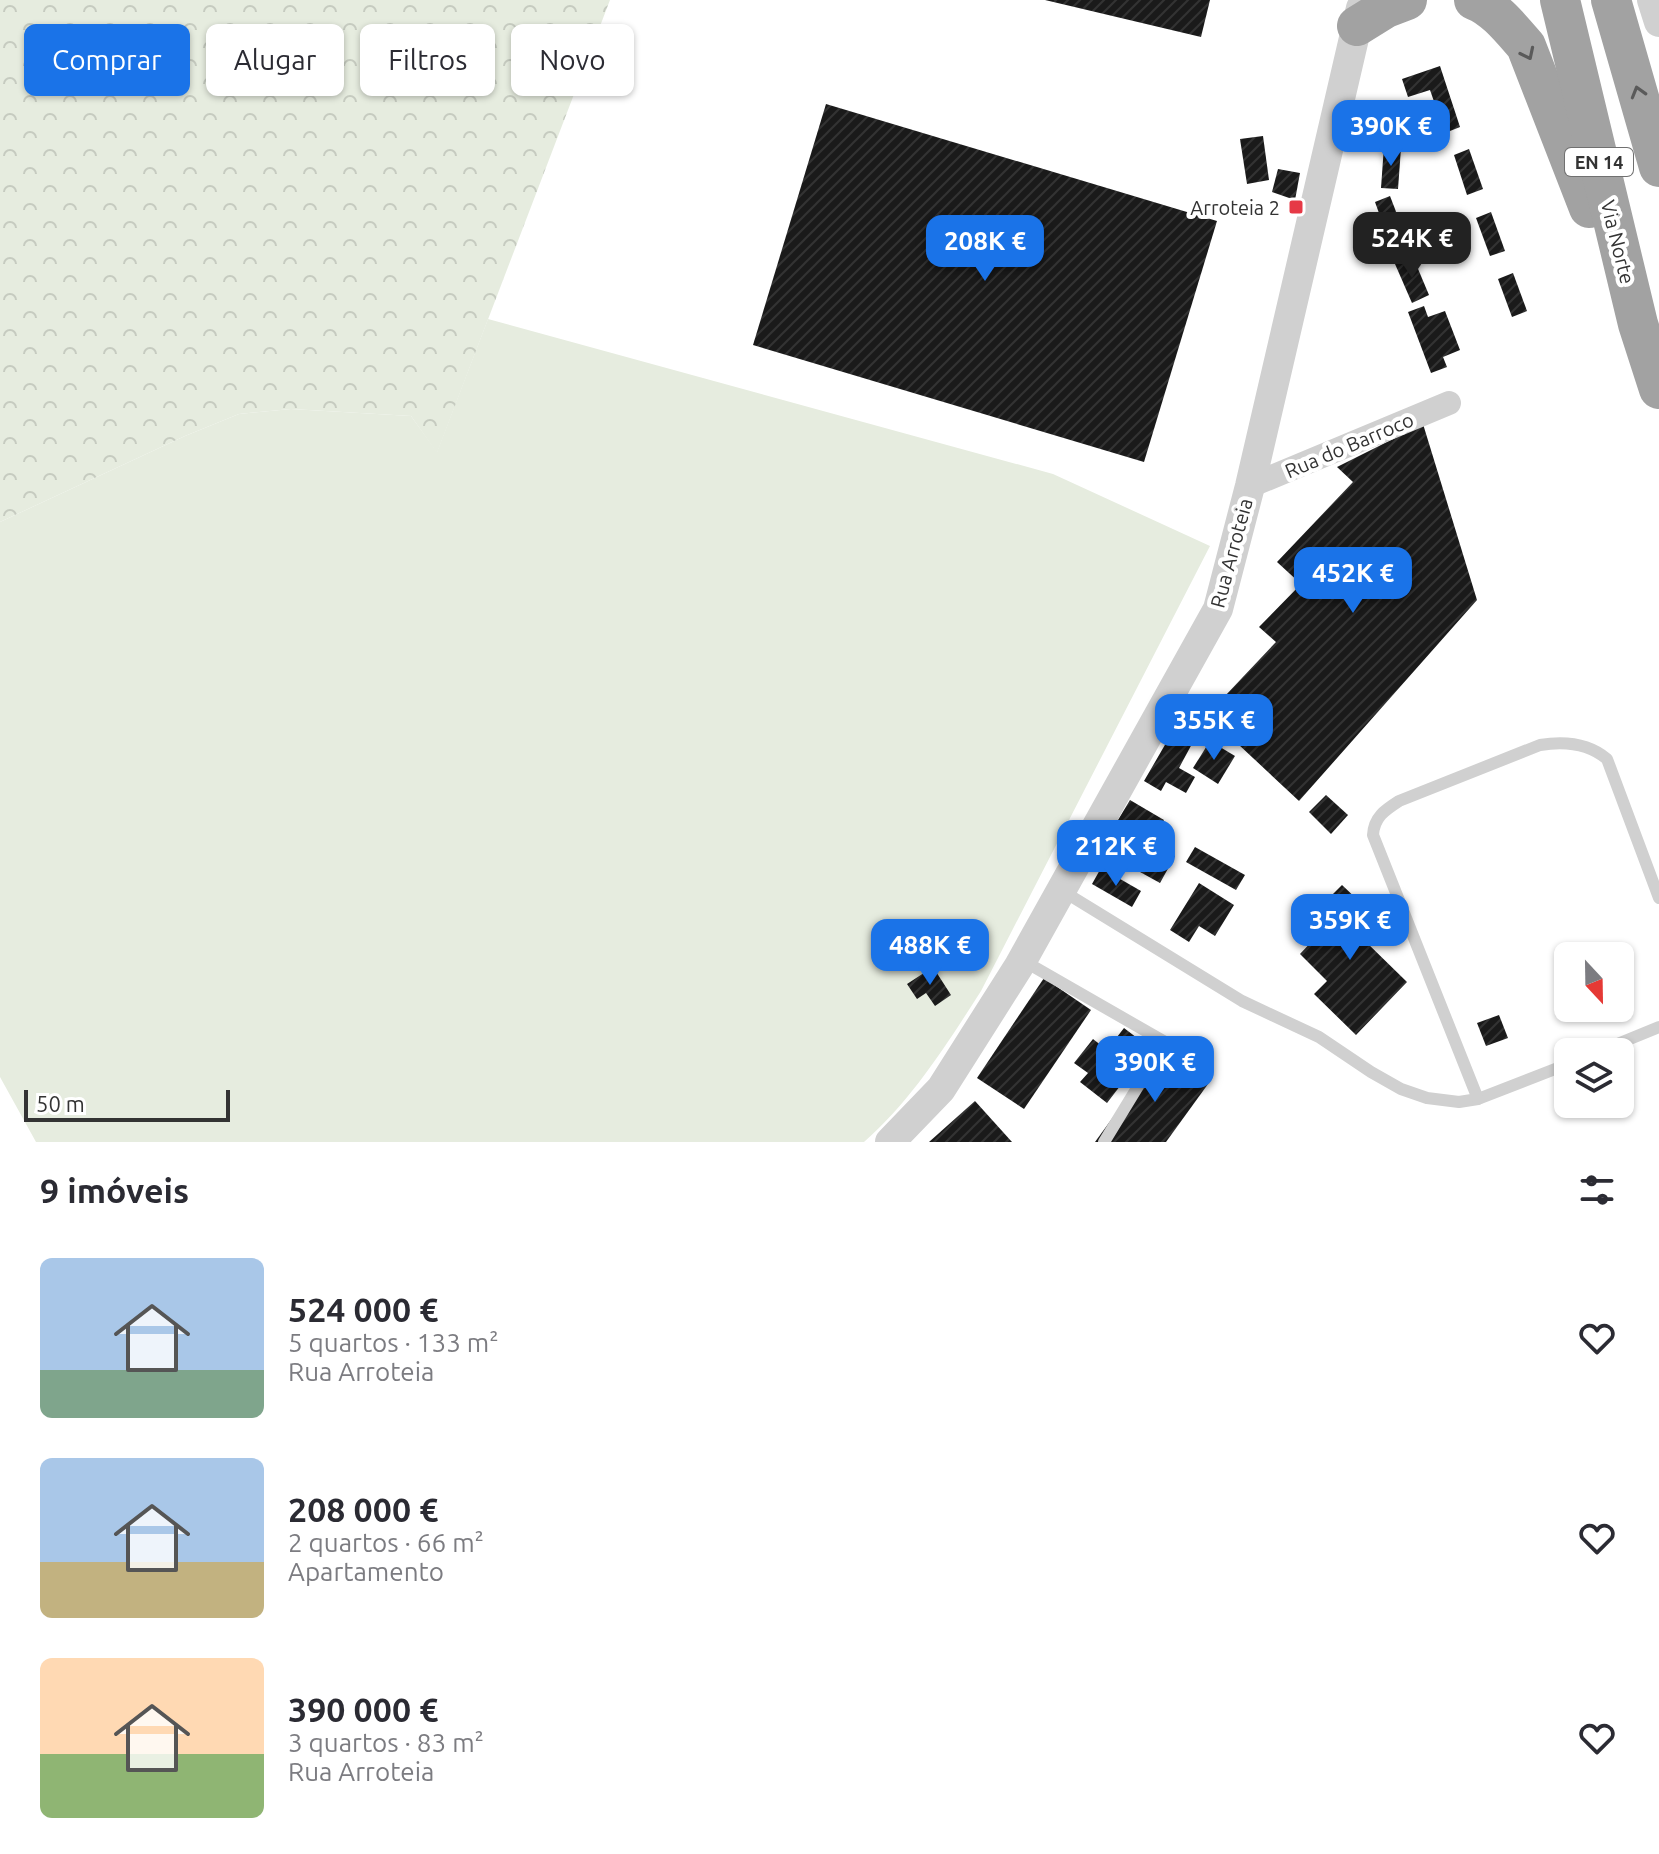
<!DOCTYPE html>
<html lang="pt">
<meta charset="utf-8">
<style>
:root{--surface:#fff;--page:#f2f2f3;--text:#2b2b33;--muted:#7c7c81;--accent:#1a73e8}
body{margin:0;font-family:Ubuntu,sans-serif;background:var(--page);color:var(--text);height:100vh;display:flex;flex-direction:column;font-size:30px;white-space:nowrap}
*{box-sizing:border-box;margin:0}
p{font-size:26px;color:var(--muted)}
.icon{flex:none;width:44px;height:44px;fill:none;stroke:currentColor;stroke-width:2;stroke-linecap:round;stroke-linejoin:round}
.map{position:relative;height:1142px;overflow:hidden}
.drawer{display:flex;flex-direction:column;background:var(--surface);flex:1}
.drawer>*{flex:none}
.guide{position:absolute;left:24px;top:24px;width:800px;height:72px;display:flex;gap:16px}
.needle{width:52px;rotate:158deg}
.controls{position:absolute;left:1554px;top:942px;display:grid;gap:16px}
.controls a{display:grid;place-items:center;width:80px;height:80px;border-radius:12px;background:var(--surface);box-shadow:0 2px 6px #0004;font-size:40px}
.scale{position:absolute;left:24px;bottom:20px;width:206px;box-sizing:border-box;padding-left:8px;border:4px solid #333;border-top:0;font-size:22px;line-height:28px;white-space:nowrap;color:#333;-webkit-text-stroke:6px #fff;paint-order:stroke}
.price{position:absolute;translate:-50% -68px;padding:0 18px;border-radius:16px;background:var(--accent);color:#fff;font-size:26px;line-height:52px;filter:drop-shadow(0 2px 4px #0008)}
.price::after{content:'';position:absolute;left:50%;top:48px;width:24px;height:18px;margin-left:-12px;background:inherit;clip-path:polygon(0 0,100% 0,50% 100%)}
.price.selected{background:#222;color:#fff}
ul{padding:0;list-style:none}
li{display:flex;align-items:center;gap:24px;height:200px;padding:0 40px}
li span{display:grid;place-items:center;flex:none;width:224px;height:160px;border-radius:12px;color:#555}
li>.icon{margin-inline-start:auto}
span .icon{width:96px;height:96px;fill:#fffc;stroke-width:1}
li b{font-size:34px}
h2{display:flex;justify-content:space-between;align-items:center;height:96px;padding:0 40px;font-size:34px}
.pill{padding:0 28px;border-radius:12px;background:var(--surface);box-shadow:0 2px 6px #0004;font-size:28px;line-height:72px}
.pill.selected{background:var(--accent);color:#fff}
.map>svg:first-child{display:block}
</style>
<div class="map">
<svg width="1659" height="1142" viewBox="0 0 1659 1142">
<defs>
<pattern id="forest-crowns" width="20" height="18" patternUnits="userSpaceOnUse" patternTransform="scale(2)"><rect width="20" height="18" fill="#e6ecdf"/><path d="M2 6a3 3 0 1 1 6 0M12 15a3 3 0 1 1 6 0" fill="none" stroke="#c6cbc0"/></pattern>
<pattern id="building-hatch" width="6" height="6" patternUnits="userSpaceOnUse" patternTransform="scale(2)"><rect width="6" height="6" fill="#1a1a1a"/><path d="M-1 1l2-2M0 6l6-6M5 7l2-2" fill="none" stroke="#333"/></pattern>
</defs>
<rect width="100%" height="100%" fill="#fff"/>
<path fill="#e6ecdf" d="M488,319L1053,474L1210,546L981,991C947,1044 912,1100 864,1142H36L0,1077V522L185,436L239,414L291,409L411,416L437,452Z"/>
<path fill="url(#forest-crowns)" d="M0,0H610L437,453L411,416L291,409L239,414L185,436L0,522Z"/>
<g fill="url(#building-hatch)">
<path d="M1045,0H1210L1201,37Z"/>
<path d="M1440,66L1460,127L1445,133L1430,90L1408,97L1402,79Z"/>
<path d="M826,104L1217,221L1144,462L753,345Z"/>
<path d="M1263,136L1269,180L1247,184L1240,139Z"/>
<path d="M1384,146L1401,148L1398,189L1381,188Z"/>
<path d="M1469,149L1483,189L1467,195L1454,155Z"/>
<path d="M1278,169L1300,173L1295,200L1272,192Z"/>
<path d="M1390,196L1405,235L1389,241L1375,202Z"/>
<path d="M1491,212L1505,251L1490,256L1476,218Z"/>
<path d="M1413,257L1429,295L1412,303L1395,264Z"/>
<path d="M1513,273L1527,311L1512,317L1498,279Z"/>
<path d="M1424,306L1428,317L1445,311L1460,350L1443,357L1447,367L1431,373L1408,312Z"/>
<path d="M1423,424L1477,600L1299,801L1207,715L1276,642L1259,627L1301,584L1277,562L1353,482L1337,467Z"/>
<path d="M1173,731L1193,742L1179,768L1195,777L1186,793L1166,782L1161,791L1144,781Z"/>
<path d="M1210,741L1235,756L1218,784L1193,768Z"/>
<path d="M1326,795L1348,815L1331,834L1309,812Z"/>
<path d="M1130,800L1164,820L1158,831L1167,836L1160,848L1175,856L1160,883L1131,867L1142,847L1112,830Z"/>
<path d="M1195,847L1245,875L1236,890L1186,862Z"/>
<path d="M1101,868L1141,891L1132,907L1092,884Z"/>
<path d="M1199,883L1234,905L1215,936L1199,926L1189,942L1170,930Z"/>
<path d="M1342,885L1380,921L1363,939L1407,982L1356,1035L1314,994L1327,981L1300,954L1319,934L1306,921Z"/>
<path d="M933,967L951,995L935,1006L926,993L917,999L907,984Z"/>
<path d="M1044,978L1091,1010L1024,1109L977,1078Z"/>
<path d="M1499,1015L1508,1038L1486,1046L1477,1023Z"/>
<path d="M1124,1028L1141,1041L1118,1071L1127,1077L1107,1103L1080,1082L1088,1073L1074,1063L1093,1039L1107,1050Z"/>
<path d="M1161,1051L1208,1084L1166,1142H1095Z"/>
<path d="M975,1101L1012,1142H929Z"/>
</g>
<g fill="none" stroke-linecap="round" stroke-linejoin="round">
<g stroke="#d0d0d0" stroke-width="12">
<path d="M1061,890L1242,1001L1319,1037L1371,1072L1401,1089L1427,1098L1459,1102L1478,1099L1568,1064"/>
<path d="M1022,960L1165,1042L1104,1142"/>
<path d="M1598,1052L1659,1027"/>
<path d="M1478,1099L1373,835C1374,817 1385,810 1399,801L1540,745C1564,741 1588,743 1607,759L1659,898"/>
</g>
<path stroke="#d0d0d0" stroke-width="24" d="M1250,486L1449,403"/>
<g stroke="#d0d0d0" stroke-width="30">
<path d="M1652,0L1659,22"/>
<path d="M890,1142L941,1089L1019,966L1218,609L1250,486L1361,8"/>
</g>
<g stroke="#a2a2a2" stroke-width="40">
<path d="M1474,0C1494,7 1512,30 1526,46L1589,208"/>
<path d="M1560,0L1638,324L1659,389"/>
<path d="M1611,0L1659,167"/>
<path d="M1357,26L1386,8L1407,0"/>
</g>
</g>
<defs><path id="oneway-chevron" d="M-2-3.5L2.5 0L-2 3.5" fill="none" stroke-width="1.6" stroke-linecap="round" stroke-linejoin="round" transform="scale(2)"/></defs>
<g stroke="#5a5a5a">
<use href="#oneway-chevron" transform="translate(1528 54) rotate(64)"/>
<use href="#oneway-chevron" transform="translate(1638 92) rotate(-106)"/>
</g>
<rect fill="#e63946" stroke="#fff" stroke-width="3" x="1288" y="199" width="16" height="16" rx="4"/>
<g text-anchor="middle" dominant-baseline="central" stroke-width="8" stroke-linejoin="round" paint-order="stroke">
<rect fill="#fff" stroke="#707070" stroke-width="2" x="1565" y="148" width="68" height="28" rx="6"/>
<g font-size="18" font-weight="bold" fill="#333">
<text x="1599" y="162">EN 14</text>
</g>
<g font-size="20" fill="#333" stroke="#fff" text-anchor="end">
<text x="1280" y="207">Arroteia 2</text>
</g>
<g font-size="20" fill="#333" stroke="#fff">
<text transform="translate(1618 242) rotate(76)">Via Norte</text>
<text transform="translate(1349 445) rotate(-23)">Rua do Barroco</text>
<text transform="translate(1231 553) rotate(-75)">Rua Arroteia</text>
</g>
</g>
</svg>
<div class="controls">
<a><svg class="needle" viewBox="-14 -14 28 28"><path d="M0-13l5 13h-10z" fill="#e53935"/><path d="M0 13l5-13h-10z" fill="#7c7c81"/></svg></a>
<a><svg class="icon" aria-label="layers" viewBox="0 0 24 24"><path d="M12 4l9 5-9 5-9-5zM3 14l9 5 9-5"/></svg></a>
</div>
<div class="scale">50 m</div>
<b class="price" style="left:1391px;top:168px">390K €</b>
<b class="price selected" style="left:1412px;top:280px">524K €</b>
<b class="price" style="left:985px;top:283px">208K €</b>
<b class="price" style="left:1353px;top:615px">452K €</b>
<b class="price" style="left:1214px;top:762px">355K €</b>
<b class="price" style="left:1116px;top:888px">212K €</b>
<b class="price" style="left:1350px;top:962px">359K €</b>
<b class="price" style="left:930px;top:987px">488K €</b>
<b class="price" style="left:1155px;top:1104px">390K €</b>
<div class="guide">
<a class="pill selected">Comprar</a>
<a class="pill">Alugar</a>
<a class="pill">Filtros</a>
<a class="pill">Novo</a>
</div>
</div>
<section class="drawer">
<h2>9 imóveis<svg class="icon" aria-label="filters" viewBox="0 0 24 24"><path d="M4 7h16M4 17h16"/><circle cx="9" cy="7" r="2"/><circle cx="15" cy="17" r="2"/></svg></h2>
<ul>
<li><span style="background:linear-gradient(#a9c7e8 70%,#7fa58c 0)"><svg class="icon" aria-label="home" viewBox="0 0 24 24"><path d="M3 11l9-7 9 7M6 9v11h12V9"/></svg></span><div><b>524 000 €</b><p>5 quartos · 133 m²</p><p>Rua Arroteia</p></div><svg class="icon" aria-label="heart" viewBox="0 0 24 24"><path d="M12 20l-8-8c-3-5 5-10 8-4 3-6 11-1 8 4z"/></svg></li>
<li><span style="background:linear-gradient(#a9c7e8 65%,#c2b280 0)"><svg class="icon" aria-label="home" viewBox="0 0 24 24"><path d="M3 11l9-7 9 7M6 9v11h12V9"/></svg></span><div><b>208 000 €</b><p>2 quartos · 66 m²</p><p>Apartamento</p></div><svg class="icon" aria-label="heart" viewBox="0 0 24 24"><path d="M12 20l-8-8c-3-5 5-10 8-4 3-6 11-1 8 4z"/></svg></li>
<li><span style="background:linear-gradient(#ffd9b3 60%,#8fb573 0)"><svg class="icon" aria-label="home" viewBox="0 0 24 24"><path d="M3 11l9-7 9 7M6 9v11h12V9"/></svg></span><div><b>390 000 €</b><p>3 quartos · 83 m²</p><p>Rua Arroteia</p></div><svg class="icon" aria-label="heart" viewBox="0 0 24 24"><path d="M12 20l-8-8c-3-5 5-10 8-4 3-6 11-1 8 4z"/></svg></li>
</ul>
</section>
